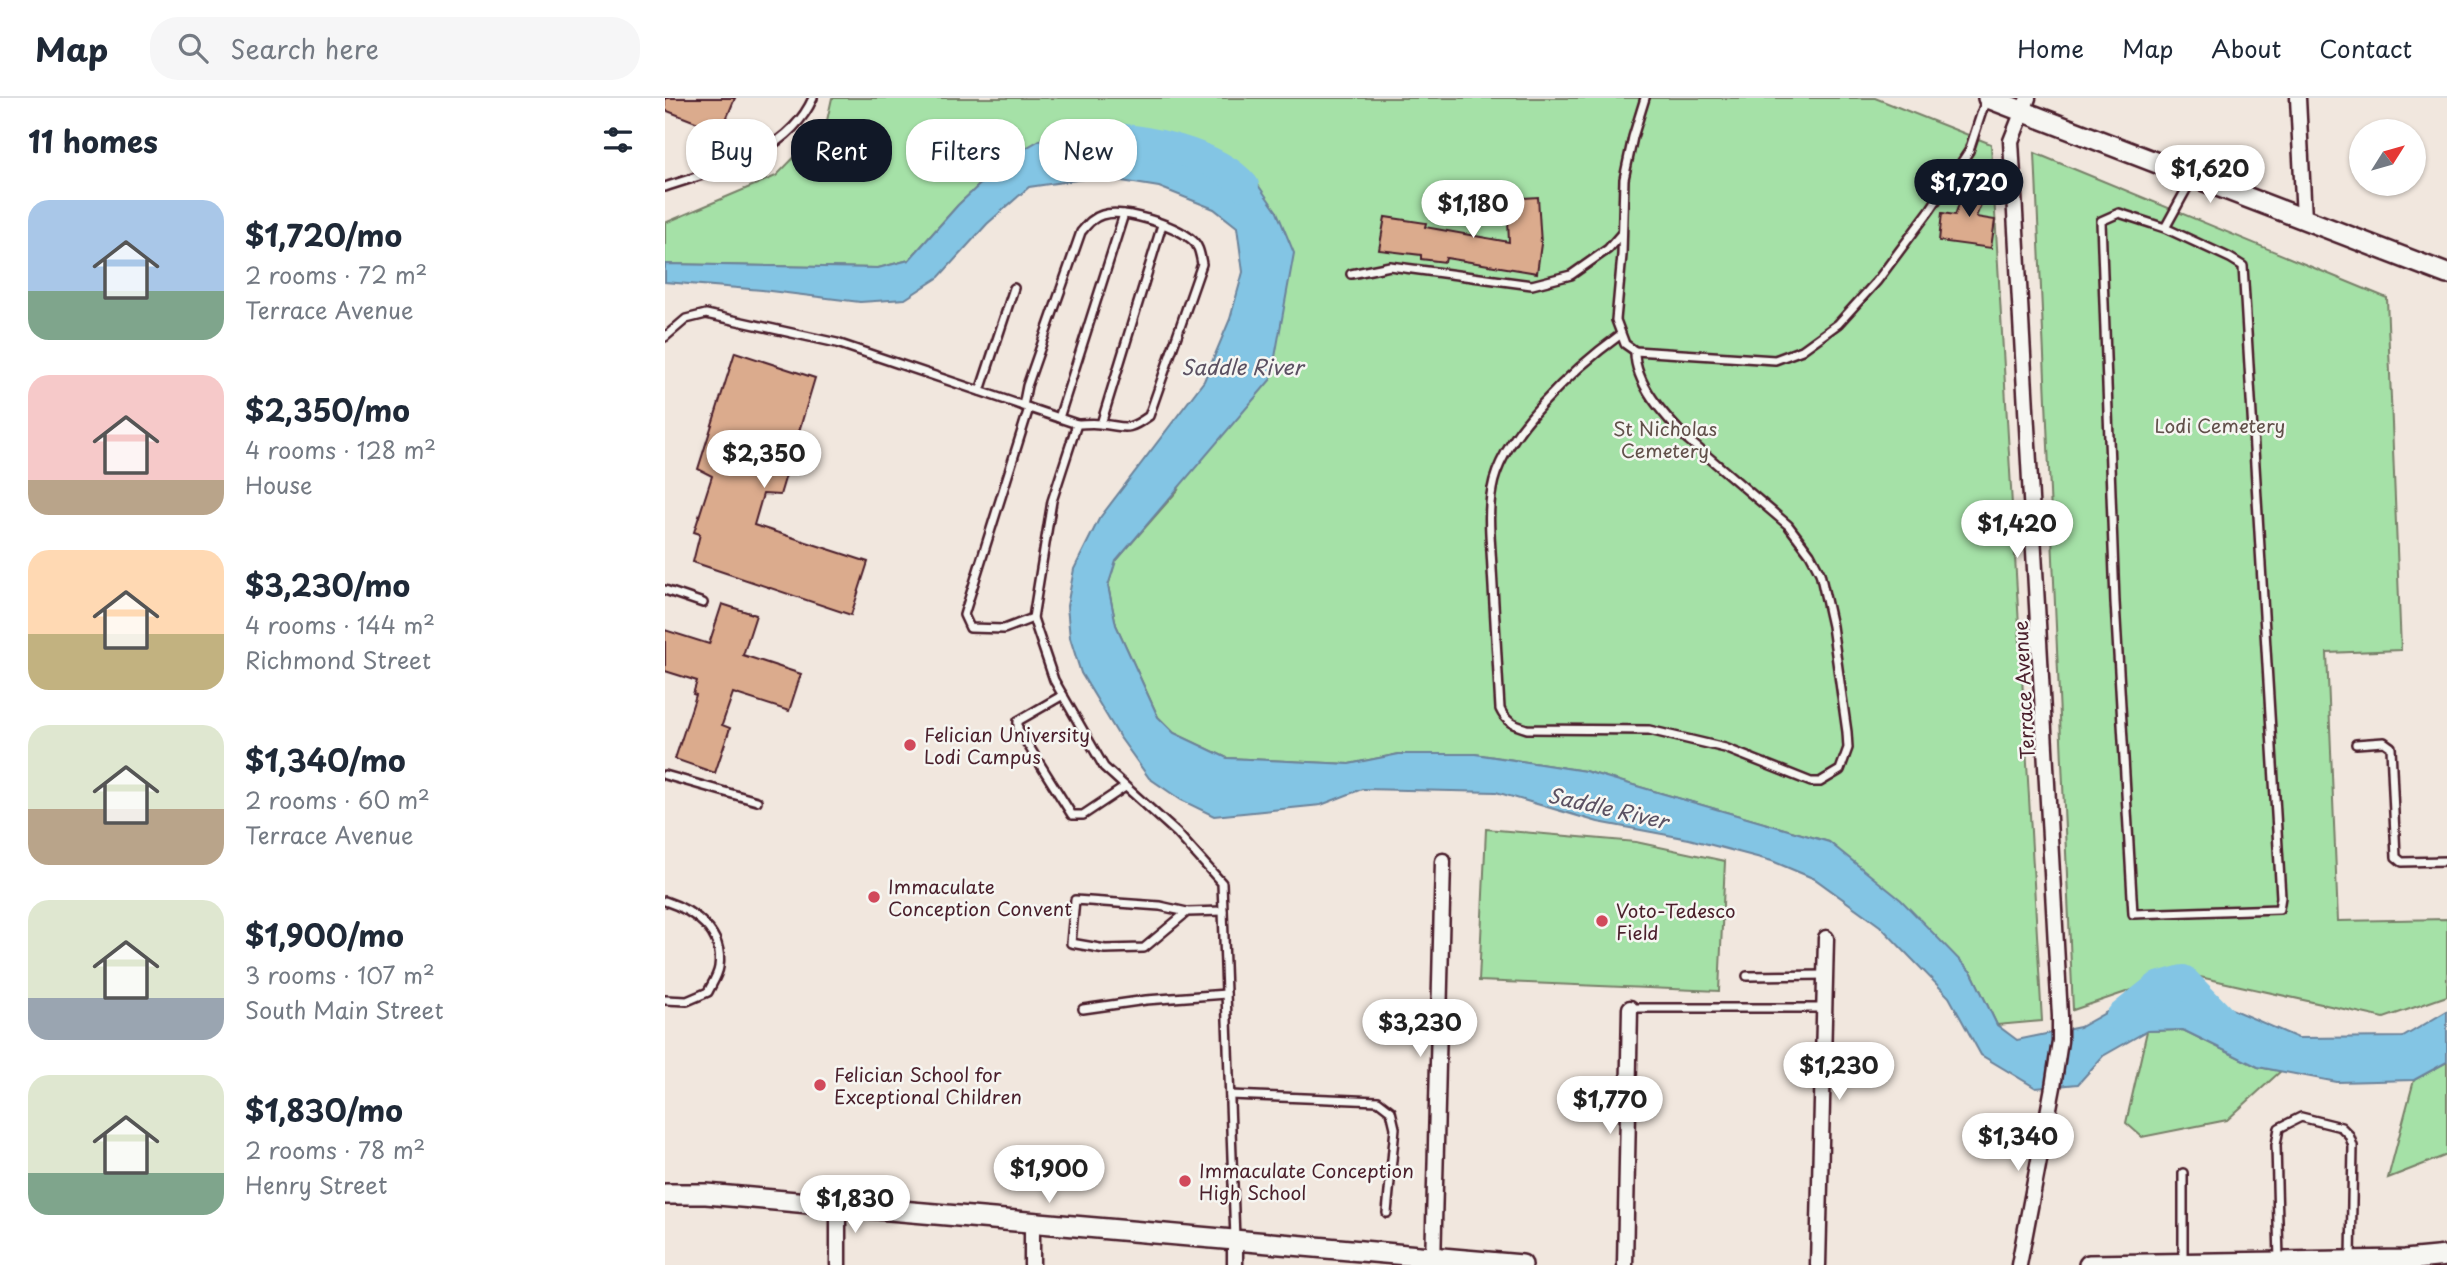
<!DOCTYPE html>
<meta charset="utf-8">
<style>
:root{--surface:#fff;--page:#f6f6f7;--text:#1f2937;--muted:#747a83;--line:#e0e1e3;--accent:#111827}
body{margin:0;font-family:"Playpen Sans",sans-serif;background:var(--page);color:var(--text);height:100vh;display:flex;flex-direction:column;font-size:26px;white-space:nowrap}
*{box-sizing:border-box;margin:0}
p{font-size:23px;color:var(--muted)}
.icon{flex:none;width:38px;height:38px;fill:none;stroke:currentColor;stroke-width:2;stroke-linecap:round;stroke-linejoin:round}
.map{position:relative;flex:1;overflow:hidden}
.panel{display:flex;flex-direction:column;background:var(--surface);width:665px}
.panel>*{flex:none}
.top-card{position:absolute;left:21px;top:21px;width:665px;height:63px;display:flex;gap:14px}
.needle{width:46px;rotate:53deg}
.fabs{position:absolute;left:1684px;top:21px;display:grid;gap:14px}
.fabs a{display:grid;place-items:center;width:77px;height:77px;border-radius:50%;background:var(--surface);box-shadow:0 2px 5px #0004;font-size:35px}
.price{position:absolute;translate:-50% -60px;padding:0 16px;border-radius:24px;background:#fff;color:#222;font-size:23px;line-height:46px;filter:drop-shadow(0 2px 4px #0008)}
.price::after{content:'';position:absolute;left:50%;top:42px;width:21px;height:16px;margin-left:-10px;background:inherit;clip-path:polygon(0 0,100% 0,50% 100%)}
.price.on{background:var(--accent);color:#fff}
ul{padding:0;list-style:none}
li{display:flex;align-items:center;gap:21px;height:175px;padding:0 28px}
li span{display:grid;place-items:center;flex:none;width:196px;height:140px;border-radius:21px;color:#555}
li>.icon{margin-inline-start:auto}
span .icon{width:84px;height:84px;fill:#fffc;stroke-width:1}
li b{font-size:30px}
h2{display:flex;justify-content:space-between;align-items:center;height:84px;padding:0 28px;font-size:30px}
.tag{padding:0 24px;border-radius:28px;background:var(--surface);box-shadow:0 2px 5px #0004;font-size:24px;line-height:63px}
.tag.on{background:var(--accent);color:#fff}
header{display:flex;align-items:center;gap:42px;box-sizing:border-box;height:98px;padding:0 35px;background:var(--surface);border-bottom:2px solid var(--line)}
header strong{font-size:33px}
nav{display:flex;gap:38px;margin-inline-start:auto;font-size:24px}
.search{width:490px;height:63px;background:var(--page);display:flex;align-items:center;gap:18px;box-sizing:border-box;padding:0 24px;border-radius:28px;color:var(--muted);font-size:26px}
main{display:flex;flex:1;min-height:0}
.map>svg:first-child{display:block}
</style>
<header>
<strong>Map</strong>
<div class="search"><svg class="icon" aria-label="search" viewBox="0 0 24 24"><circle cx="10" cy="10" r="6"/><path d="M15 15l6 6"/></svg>Search here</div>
<nav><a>Home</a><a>Map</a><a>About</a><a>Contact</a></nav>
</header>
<main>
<section class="panel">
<h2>11 homes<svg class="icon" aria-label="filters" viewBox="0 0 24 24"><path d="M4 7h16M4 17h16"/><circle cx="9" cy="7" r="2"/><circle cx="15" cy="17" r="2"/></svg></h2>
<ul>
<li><span style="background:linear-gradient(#a9c7e8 65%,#7fa58c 0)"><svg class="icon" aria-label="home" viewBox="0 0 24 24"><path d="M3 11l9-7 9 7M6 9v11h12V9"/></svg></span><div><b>$1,720/mo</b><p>2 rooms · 72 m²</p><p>Terrace Avenue</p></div></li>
<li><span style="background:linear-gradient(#f6c9c9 75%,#b9a48a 0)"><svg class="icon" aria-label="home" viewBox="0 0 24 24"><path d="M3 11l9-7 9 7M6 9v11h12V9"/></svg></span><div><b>$2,350/mo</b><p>4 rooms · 128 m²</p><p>House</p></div></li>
<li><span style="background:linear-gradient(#ffd9b3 60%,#c2b280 0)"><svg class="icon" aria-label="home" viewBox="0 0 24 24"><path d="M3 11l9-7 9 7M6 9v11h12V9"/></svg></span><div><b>$3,230/mo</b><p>4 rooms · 144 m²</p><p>Richmond Street</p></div></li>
<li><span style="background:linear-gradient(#dfe7d0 60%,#b9a48a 0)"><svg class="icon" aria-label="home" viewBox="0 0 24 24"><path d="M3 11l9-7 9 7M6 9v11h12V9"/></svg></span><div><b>$1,340/mo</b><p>2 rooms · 60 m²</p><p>Terrace Avenue</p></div></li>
<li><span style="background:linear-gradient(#dfe7d0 70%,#9aa5b1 0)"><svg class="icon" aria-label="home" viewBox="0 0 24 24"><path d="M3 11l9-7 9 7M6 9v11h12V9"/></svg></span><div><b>$1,900/mo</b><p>3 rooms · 107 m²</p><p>South Main Street</p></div></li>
<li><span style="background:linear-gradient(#dfe7d0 70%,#7fa58c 0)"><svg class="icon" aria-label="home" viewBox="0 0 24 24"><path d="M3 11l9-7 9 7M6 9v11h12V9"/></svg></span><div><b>$1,830/mo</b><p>2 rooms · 78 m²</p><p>Henry Street</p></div></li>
</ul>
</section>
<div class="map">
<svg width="1782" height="1167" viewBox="0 0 1782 1167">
<rect width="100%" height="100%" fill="#f1e7de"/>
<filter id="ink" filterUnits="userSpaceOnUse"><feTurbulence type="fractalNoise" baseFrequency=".0143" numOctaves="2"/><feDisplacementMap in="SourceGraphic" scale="14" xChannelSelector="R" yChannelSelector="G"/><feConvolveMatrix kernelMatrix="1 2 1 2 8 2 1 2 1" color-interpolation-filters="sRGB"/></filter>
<g filter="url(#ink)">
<g fill="#a5e1a7" stroke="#788069" stroke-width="2">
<path d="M167,0H1210L1326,46L1377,923L1332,927L1307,875L1164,744L920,673L810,656H734L684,666L562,660L509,635L493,619L451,527L443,488L450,464L513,392L612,114L381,39L342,61L293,107L244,162L213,170L0,166V125L111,78L161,27Z"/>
<path d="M1370,55L1722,200L1736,552L1662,555L1673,823L1782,821V898L1719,920L1517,875L1408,912Z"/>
<path d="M821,731L971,744L1060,763L1054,893L814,883Z"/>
<path d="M1518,932L1593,969L1616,973L1562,1022L1477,1039L1461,1025L1482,933Z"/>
<path d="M1782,964V1057L1723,1080L1749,982Z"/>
</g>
<path fill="#83c5e4" stroke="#6c839a" stroke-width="2" d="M380,39L487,43L586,77L612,114L629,155L606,281L451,463L443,488L451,527L493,619L509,635L562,660L684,666L734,656H810L920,673L1164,744L1236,802L1307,875L1332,927L1352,942L1415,929L1451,909L1491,892L1525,893L1633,940L1738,939L1782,913V964L1749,982L1672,984L1593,969L1518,932L1482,933L1438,958L1413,986L1371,990L1316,957L1284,899L1215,828L1150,781L1107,763L1024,741L933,724L831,694L697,691L656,707L549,718L516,702L484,680L454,638L416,575L405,540L402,508L409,471L434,421L539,283L565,221L578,174L572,129L549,111L494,89L432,79L364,89L322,126L274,179L240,201L195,204L97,192L0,184V166L213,170L244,162L293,107L342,61Z"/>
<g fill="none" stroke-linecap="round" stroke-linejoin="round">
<g stroke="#83c5e4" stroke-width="30">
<path d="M394,52C407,48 423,40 436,40C477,39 553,56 579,88"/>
<path d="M1456,919L1493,889L1518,882L1561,926"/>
</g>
</g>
<g fill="#dbab8d" stroke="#4a1f2b" stroke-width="2">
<path d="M0,0H70L56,34L0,12Z"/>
<path d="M1304,79L1324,86L1311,119L1330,122L1326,150L1274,143L1277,115L1290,117Z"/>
<path d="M873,99L876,146L872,175L781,160L780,164L756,161V157L714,152L720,119L761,125L760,129L844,144L842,101Z"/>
<path d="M70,254L150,280L115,397L98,396L89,427L203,464L186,517L28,464L35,436L29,434L47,378L33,371Z"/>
<path d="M57,506L91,517L78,557L136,576L124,613L68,595L57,627L65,630L50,675L10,661L31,597L28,596L32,583L0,573V532L44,546Z"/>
</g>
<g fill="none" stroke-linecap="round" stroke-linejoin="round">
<g stroke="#4a1f2b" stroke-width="12">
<g id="lane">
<path d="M980,0L968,39L959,81L957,157L951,222L960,246L970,253L1110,262L1137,252L1173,226L1212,183L1265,112L1304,53L1321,1"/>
<path d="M0,89C53,71 123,57 148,0"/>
<path d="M1500,130L1565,160L1578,168L1616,799L1614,811L1468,816L1450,504L1436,123L1454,115L1500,130L1528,79"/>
<path d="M686,176L725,168L867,187L906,177L943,151L957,135"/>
<path d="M955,237C912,268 836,336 827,391C822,417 826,445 827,471C830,518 832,564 835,611C841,624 848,627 862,631L984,632L1060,650L1146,684H1155L1175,672L1183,650L1182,634L1167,528L1155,475L1145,456L1123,427L1021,340C1000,318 969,285 970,253"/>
<path d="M0,239L21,221L41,216L172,245L412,326L387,403L368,520L389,582L439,669L512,735L557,785L570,1141"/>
<path d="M315,293L349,190"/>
<path d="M358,308L362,288L416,134C422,127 427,120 437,117C458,110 509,127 526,141C534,147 535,156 537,166L484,318C460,335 461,328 435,326C428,325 419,326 412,326"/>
<path d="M364,310L299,517L305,530L339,531L368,520"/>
<path d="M394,320L459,116"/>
<path d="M436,326L497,127"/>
<path d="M0,492L38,505"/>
<path d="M398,597L353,623V631L407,717H418L460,689"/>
<path d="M1691,646L1719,644L1726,649L1731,759L1737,764L1782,763"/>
<path d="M0,677L92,703"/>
<path d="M0,803C30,813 59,834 54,869C53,877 47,886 43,894L22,903L0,902"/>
<path d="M522,814L479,850L440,851L406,845L410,802L495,808L522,814L558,813"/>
<path d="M1082,878L1160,877"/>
<path d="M966,910H1159"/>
<path d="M418,911L481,902L561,896"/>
<path d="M565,997L713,1003L726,1013L730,1030L722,1115"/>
<path d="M1518,1075V1165"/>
<path d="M1614,1163L1611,1047L1614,1030L1636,1019L1676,1029L1684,1037L1688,1048L1686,1160"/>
</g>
</g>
<g stroke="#4a1f2b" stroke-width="19">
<g id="street">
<path d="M1633,0L1639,121"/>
<path d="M173,1167V1107"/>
<path d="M367,1167V1125"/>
<path d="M570,1167V1141"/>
<path d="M768,1167L778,763"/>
<path d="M960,1167L965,910"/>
<path d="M1153,1167L1161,840"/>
<path d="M1354,1167L1388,989L1395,943V918L1346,43L1363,0"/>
</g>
</g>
<g stroke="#4a1f2b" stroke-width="24">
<g id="secondary">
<path d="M1323,0L1782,176"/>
<path d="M0,1096H41L857,1167"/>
<path d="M1424,1167L1740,1162L1782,1158"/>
</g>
</g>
<use href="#lane" stroke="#f6f6f2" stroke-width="7"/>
<use href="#street" stroke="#f6f6f2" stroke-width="14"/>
<use href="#secondary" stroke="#f6f6f2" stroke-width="19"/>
</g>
</g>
<g fill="#d1495b" stroke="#f6f6f2" stroke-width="2.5">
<circle cx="245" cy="647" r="7"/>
<circle cx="209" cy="799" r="7"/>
<circle cx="937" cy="823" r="7"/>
<circle cx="155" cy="987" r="7"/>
<circle cx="520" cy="1083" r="7"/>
</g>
<g text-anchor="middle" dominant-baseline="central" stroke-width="5" stroke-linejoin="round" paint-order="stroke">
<g font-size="19" fill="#61504a" stroke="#f6f6f2">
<text x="1555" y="327">Lodi Cemetery</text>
<text x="1000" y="330">St Nicholas<tspan x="1000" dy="22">Cemetery</tspan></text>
</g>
<g font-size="19" fill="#4a1f2b" stroke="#f6f6f2">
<text transform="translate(1358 592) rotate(-93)">Terrace Avenue</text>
</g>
<g font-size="19" fill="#4a1f2b" stroke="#f6f6f2" text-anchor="start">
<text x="259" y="636">Felician University<tspan x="259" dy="22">Lodi Campus</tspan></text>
<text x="223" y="788">Immaculate<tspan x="223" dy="22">Conception Convent</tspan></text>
<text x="951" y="812">Voto-Tedesco<tspan x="951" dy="22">Field</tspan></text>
<text x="169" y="976">Felician School for<tspan x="169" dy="22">Exceptional Children</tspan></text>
<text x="534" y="1072">Immaculate Conception<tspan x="534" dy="22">High School</tspan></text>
</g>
<g font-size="21" font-style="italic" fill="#5b5162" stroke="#f6f6f2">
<text x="577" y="268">Saddle River</text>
<text transform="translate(943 709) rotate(13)">Saddle River</text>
</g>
</g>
</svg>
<div class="fabs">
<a><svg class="needle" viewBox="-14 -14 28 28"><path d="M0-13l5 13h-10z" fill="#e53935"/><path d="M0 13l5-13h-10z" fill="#747a83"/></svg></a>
</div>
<b class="price" style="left:1545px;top:107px">$1,620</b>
<b class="price on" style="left:1304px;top:121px">$1,720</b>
<b class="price" style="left:808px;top:142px">$1,180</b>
<b class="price" style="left:99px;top:392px">$2,350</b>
<b class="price" style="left:1352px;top:462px">$1,420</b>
<b class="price" style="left:755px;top:961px">$3,230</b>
<b class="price" style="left:1174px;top:1004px">$1,230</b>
<b class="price" style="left:945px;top:1038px">$1,770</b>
<b class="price" style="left:1353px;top:1075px">$1,340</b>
<b class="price" style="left:384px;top:1107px">$1,900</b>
<b class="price" style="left:190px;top:1137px">$1,830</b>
<div class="top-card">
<a class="tag">Buy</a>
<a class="tag on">Rent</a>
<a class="tag">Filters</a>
<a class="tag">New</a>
</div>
</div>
</main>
